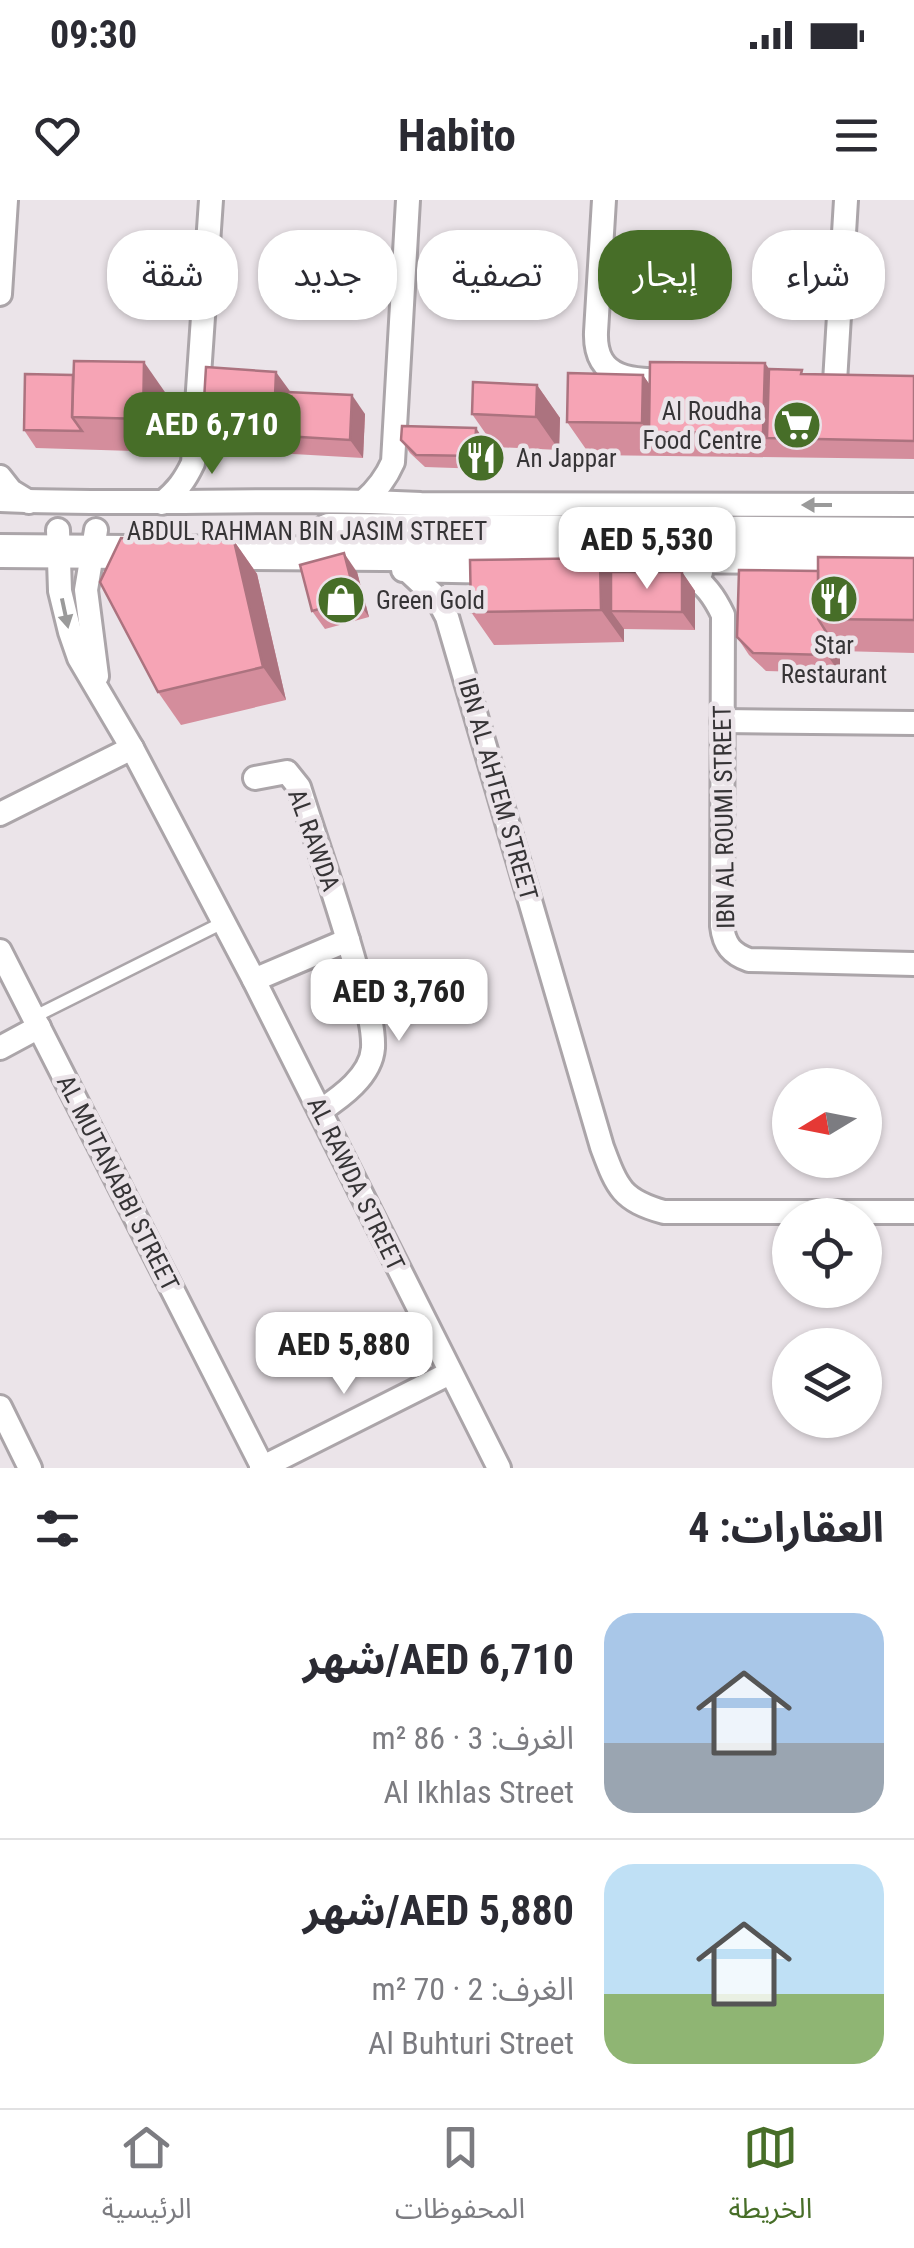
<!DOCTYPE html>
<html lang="ar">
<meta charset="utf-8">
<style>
:root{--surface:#fff;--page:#f2f2f3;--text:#2b2b33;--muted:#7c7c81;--line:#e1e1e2;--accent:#476e28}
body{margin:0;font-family:"Roboto Condensed","Noto Sans Arabic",sans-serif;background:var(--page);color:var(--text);direction:rtl;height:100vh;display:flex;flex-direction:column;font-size:38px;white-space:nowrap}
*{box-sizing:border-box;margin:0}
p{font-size:32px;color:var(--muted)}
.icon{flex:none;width:55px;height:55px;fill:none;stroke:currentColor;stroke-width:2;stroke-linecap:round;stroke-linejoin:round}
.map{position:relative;height:1268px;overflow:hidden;direction:ltr}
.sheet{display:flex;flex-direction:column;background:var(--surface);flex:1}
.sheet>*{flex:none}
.hud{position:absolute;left:30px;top:30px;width:855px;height:90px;direction:rtl;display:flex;gap:20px}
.needle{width:65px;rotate:260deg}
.fabs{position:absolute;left:772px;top:868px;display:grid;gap:20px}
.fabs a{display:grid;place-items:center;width:110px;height:110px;border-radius:50%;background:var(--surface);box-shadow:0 2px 8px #0004;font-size:50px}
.price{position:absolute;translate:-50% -85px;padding:0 22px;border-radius:20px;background:#fff;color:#222;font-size:32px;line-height:65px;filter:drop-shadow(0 2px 5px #0008)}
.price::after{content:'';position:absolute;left:50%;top:60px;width:30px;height:22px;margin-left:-15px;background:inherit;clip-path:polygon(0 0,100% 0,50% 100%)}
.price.selected{background:var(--accent);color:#fff}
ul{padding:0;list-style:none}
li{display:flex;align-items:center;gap:30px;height:250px;padding:0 30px}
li+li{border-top:2px solid var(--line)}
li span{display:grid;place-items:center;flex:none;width:280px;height:200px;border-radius:30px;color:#555}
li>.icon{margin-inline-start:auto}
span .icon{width:120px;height:120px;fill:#fffc;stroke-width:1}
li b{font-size:42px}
h2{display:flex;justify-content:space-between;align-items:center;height:120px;padding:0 30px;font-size:42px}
.chip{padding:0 35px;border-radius:40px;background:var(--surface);box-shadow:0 2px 8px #0004;font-size:35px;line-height:90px}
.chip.selected{background:var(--accent);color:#fff}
.status{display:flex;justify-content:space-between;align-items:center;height:70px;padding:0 50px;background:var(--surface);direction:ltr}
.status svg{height:28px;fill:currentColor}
header{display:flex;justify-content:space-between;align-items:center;height:130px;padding:0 30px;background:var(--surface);font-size:45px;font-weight:700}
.dock{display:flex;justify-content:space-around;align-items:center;height:140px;border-top:2px solid var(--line);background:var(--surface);font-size:28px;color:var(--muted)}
.dock a{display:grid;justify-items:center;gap:5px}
.dock .selected{color:var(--accent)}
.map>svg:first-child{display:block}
</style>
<div class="status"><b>09:30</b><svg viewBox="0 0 49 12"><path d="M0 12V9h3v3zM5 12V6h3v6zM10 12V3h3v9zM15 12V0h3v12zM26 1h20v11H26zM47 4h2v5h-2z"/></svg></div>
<header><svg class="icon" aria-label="menu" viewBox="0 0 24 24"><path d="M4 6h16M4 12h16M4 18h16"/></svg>Habito<svg class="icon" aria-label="heart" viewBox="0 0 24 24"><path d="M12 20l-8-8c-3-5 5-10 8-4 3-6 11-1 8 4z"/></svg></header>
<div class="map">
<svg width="914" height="1268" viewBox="0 0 914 1268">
<rect width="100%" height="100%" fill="#ebe4e9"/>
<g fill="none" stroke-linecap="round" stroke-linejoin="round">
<g stroke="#aba5a9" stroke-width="16">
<path id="service" d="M34,817L224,722"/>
</g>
<g stroke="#aba5a9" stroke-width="28">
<g id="minor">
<path d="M604,0L596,132C594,186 642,180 681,180"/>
<path d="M0,94L6,0"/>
<path d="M835,182L846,0"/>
<path d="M0,277L11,291L29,302"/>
<path d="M0,300C140,306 281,297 421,304L914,305"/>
<path d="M364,301C378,289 386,278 393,262L408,0"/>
<path d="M162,303C177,291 185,280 193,263L211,0"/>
<path d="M58,330L60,391L70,432L79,458L132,548L254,780L499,1268"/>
<path d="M96,330L86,390L97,476"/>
<path d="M403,370L501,372"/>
<path d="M407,370L437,398L447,417L602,947C617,987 621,1000 664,1012H914"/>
<path d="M588,372H701"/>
<path d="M687,372C705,384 714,396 723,415L722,726C724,745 732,754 749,760L914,764"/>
<path d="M722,521L914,523"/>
<path d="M255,578L287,572L299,587C319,651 342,714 359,779C365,800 374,825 373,848C371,876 341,897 320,911"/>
<path d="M0,614L132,548"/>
<path d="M0,751L263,1268"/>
<path d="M254,780L348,740"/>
<path d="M0,848L39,827"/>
<path d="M0,1207L30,1268"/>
<path d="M261,1268L450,1173"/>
</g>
</g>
<g stroke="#aba5a9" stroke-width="38">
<g id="secondary">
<path d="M329,330L914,334"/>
<path d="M0,351L914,358"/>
</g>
</g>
<use href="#service" stroke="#fff" stroke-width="11"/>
<use href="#minor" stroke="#fff" stroke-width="22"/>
<use href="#secondary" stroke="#fff" stroke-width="32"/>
</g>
<g fill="#d48d9c">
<path d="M765,163L769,169L805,174L914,176V259L590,255L567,222L643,175L649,184Z"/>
<path d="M73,175L167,195L166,252L36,248L24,230Z"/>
<path d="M537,185L560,218L559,250L495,247L472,214Z"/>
<path d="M291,192L365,214L363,258L226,250L203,217Z"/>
<path d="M401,240H484V269L425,267L410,253Z"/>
<path d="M234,341L257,374L286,500L181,525L158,492Z"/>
<path d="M600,358L611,372H682L695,391V430L624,429V442L494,445L471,412Z"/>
<path d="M914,358V453L840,451V473L766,471L749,455L737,437L818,371Z"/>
<path d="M357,372L369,417L325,429L312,411Z"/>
</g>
<g fill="#ac737f">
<path d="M144,162L167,195L166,252L143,219Z"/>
<path d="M765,163L781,187L767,238L763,233Z"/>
<path d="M276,172L300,205L284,236L297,254L274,221Z"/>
<path d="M643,175L666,208L649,232L665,256L642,223Z"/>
<path d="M537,185L560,218L559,250L536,217Z"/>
<path d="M352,195L365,214L363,258L350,240Z"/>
<path d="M476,228L484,240V269L475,256Z"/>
<path d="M234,341L257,374L286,500L263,467Z"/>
<path d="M344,353L357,372L369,417L356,399Z"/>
<path d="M600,358L623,391L611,411L624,429V442L601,410Z"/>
<path d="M682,372L695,391V430L682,412Z"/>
<path d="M827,433L840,451V473L827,455Z"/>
</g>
<g fill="#f6a4b5" stroke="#ac737f" stroke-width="2.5">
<path d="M74,161L144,162L143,219L72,217Z"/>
<path d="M650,162L765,163L763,233L649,232Z"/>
<path d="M206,167L276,172L274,221L203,217Z"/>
<path d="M769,169L802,170L801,174L914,176V241L767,238Z"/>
<path d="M568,173L643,175L642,223L567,222Z"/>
<path d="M25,174L73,175L72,217L82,231L24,230Z"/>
<path d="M473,182L537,185L536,217L472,214Z"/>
<path d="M287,192L352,195L350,240L284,236Z"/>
<path d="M402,226L476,228L475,256L416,255L401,240Z"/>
<path d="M121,338L234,341L263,467L158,492L100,382Z"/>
<path d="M344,353L356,399L312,411L300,365Z"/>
<path d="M818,357L914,358V420L818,419Z"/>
<path d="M600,358L601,410L471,412L470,360Z"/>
<path d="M739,370L818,371V419L827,433V455L753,453L737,437Z"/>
<path d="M611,372H682V412L611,411Z"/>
</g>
<defs><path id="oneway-solid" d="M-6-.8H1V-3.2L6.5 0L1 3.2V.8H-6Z" transform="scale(2.5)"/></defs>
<g fill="#9a9a9a">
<use href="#oneway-solid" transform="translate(817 305) rotate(-180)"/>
<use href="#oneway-solid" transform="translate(65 413) rotate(78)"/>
</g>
<defs>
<g id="supermarket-disc" transform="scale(2.5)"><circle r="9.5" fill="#476e28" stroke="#ebe4e9"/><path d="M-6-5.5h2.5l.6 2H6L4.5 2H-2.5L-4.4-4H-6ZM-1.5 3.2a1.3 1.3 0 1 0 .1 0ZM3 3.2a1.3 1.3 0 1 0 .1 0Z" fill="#fff"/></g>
<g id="restaurant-disc" transform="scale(2.5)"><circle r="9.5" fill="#476e28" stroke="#ebe4e9"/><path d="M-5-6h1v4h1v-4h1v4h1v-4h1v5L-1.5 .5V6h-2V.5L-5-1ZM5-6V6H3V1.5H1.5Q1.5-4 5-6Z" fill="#fff"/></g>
<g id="shop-disc" transform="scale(2.5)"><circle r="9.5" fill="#476e28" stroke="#ebe4e9"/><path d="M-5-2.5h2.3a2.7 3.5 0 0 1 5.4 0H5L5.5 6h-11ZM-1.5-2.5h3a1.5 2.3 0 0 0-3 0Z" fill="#fff"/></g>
</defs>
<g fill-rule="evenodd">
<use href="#supermarket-disc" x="797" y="225"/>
<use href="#restaurant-disc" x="481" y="258"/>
<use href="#restaurant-disc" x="834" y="399"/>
<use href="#shop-disc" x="341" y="400"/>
</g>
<g text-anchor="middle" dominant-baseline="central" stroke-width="9" stroke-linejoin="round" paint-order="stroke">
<g font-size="25" fill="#363436" stroke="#ebe4e9" text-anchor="start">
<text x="762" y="211" text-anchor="end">Al Roudha<tspan x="762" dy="29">Food Centre</tspan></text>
<text x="516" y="258">An Jappar</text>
<text x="376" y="400">Green Gold</text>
<text x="834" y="445" text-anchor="middle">Star<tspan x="834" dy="29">Restaurant</tspan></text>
</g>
<g font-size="25" fill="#363436" stroke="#ebe4e9">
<text x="307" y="331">ABDUL RAHMAN BIN JASIM STREET</text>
<text transform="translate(498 589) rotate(74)">IBN AL AHTEM STREET</text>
<text transform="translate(724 617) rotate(-91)">IBN AL ROUMI STREET</text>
<text transform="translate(314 640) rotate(70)">AL RAWDA</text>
<text transform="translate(118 983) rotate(63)">AL MUTANABBI STREET</text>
<text transform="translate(356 984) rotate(64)">AL RAWDA STREET</text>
</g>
</g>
</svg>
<div class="fabs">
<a><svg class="needle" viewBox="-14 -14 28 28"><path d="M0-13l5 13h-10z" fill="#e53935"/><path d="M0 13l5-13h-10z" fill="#7c7c81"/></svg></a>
<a><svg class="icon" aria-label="locate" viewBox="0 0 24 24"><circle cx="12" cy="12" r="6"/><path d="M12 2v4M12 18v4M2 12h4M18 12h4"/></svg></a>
<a><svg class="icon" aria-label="layers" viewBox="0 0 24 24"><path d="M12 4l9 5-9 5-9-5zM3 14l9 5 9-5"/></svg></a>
</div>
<b class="price selected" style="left:212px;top:277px">AED 6,710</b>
<b class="price" style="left:647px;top:392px">AED 5,530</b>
<b class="price" style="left:399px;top:844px">AED 3,760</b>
<b class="price" style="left:344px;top:1197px">AED 5,880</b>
<div class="hud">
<a class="chip">شراء</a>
<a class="chip selected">إيجار</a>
<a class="chip">تصفية</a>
<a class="chip">جديد</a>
<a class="chip">شقة</a>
</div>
</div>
<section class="sheet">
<h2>العقارات: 4<svg class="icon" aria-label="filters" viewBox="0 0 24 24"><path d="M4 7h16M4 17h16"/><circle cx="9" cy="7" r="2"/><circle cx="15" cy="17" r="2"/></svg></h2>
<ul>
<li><span style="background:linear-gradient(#a9c7e8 65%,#9aa5b1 0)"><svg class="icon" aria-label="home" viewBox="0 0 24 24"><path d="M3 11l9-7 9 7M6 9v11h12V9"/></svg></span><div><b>AED 6,710/شهر</b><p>الغرف: 3 · 86 m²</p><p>Al Ikhlas Street</p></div></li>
<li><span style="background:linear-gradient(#bfe0f5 65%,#8fb573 0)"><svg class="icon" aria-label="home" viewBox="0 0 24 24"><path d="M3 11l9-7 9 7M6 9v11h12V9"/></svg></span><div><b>AED 5,880/شهر</b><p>الغرف: 2 · 70 m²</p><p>Al Buhturi Street</p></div></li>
</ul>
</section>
<nav class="dock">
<a class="selected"><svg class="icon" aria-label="map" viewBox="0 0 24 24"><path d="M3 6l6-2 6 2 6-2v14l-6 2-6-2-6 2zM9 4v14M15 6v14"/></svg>الخريطة</a>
<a><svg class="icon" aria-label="saved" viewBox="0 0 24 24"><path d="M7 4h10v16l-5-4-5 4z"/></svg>المحفوظات</a>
<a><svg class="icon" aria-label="home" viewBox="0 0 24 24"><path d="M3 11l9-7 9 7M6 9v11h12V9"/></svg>الرئيسية</a>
</nav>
